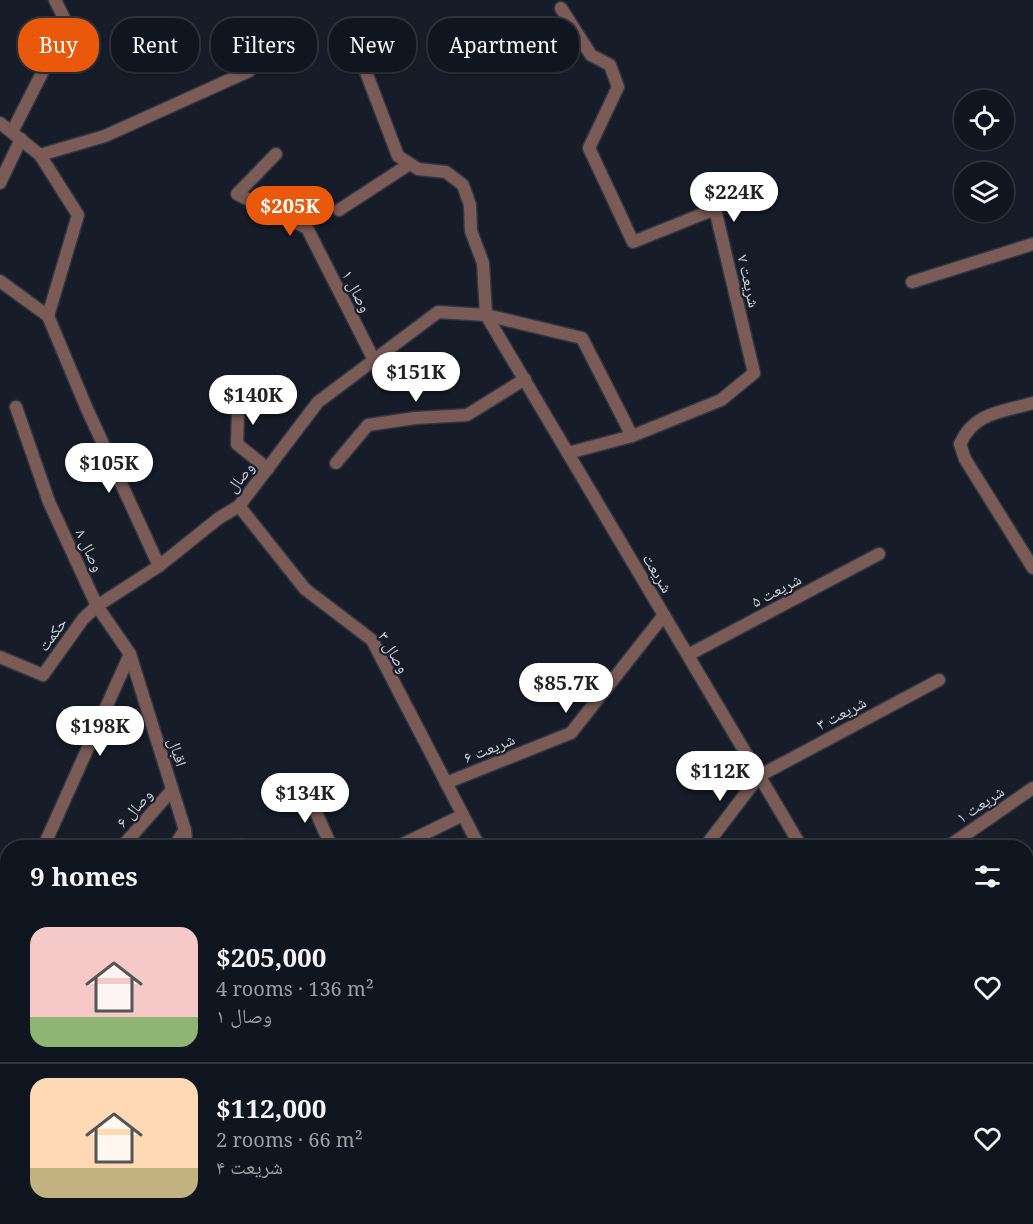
<!DOCTYPE html>
<meta charset="utf-8">
<style>
:root{--surface:#10161f;--page:#1e232c;--text:#f1f3f6;--muted:#9c9fa4;--line:#30353d;--accent:#ea580c}
body{margin:0;font-family:"Noto Serif","Noto Naskh Arabic",serif;background:var(--page);color:var(--text);height:100vh;display:flex;flex-direction:column;font-size:22px;white-space:nowrap}
*{box-sizing:border-box;margin:0}
p{font-size:20px;color:var(--muted)}
.icon{flex:none;width:33px;height:33px;fill:none;stroke:currentColor;stroke-width:2;stroke-linecap:round;stroke-linejoin:round}
.map{position:relative;flex:1;overflow:hidden}
.panel{position:absolute;left:0px;top:840px;width:1034px;height:384px;display:flex;flex-direction:column;background:var(--surface);border-radius:24px 24px 0 0;box-shadow:0 2px 4px #0004,0 0 0 2px var(--line)}
.panel>*{flex:none}
.guide{position:absolute;left:18px;top:18px;width:600px;height:54px;display:flex;gap:12px}
.buttons{position:absolute;left:954px;top:90px;display:grid;gap:12px}
.buttons a{display:grid;place-items:center;width:60px;height:60px;border-radius:50%;background:var(--surface);box-shadow:0 2px 4px #0004,0 0 0 2px var(--line);font-size:30px}
.price{position:absolute;translate:-50% -51px;padding:0 14px;border-radius:21px;background:#fff;color:#222;font-size:20px;line-height:39px;filter:drop-shadow(0 2px 3px #0008)}
.price::after{content:'';position:absolute;left:50%;top:36px;width:18px;height:14px;margin-left:-9px;background:inherit;clip-path:polygon(0 0,100% 0,50% 100%)}
.price.current{background:var(--accent);color:#fff}
ul{padding:0;list-style:none}
li{display:flex;align-items:center;gap:18px;height:150px;padding:0 30px}
li+li{border-top:2px solid var(--line)}
li span{display:grid;place-items:center;flex:none;width:168px;height:120px;border-radius:18px;color:#555}
li>.icon{margin-inline-start:auto}
span .icon{width:72px;height:72px;fill:#fffc;stroke-width:1}
li b{font-size:26px}
h2{display:flex;justify-content:space-between;align-items:center;height:72px;padding:0 30px;font-size:26px}
.tag{padding:0 21px;border-radius:24px;background:var(--surface);box-shadow:0 2px 4px #0004,0 0 0 2px var(--line);font-size:21px;line-height:54px}
.tag.current{background:var(--accent);color:#fff}
.map>svg:first-child{display:block}
</style>
<div class="map">
<svg width="1033" height="1224" viewBox="0 0 1033 1224">
<rect width="100%" height="100%" fill="#161d29"/>
<path fill="#14452e" d="M1033,1075V1224H842L852,1216H1026V1081Z"/>
<g fill="none" stroke-linecap="round" stroke-linejoin="round">
<g stroke="#303742" stroke-width="15">
<g id="minor">
<path d="M561,8L591,55L610,65L618,87L589,148L633,242L715,209L754,373L721,400L632,436L568,453"/>
<path d="M353,38L398,156L418,169L446,172L463,185L470,205L471,231L483,263L486,315L802,848"/>
<path d="M0,123L40,155L78,215L48,316L87,409L159,566"/>
<path d="M12,132L67,24L55,0"/>
<path d="M276,154L237,194L307,228L374,360"/>
<path d="M40,155L105,136L249,71"/>
<path d="M0,183L21,139"/>
<path d="M339,210L408,165"/>
<path d="M0,281L48,316"/>
<path d="M912,282L1033,244"/>
<path d="M239,383L237,444L268,469"/>
<path d="M1033,403C1002,412 974,412 960,444L965,459L1033,568"/>
<path d="M16,407L49,502L97,606L130,654L185,830L187,848"/>
<path d="M336,463L368,425L415,418L467,415L525,379"/>
<path d="M239,506L305,589L372,640L480,848"/>
<path d="M688,655L879,554"/>
<path d="M0,657L43,675L83,619L97,606L159,566L219,518L239,506L318,402L438,312L486,315L582,338L632,436"/>
<path d="M446,783L571,733L664,615"/>
<path d="M305,788L332,848"/>
<path d="M43,848L130,654"/>
<path d="M121,848L172,790"/>
<path d="M173,848L185,830"/>
<path d="M225,848L241,845"/>
<path d="M395,848L463,815"/>
<path d="M704,848L759,776L939,680"/>
<path d="M946,848L1033,788"/>
<path d="M0,921L8,925"/>
<path d="M0,1090L8,1095"/>
<path d="M299,1216L310,1224"/>
<path d="M18,1224L21,1216"/>
<path d="M356,1224L361,1216"/>
<path d="M485,1224L494,1216"/>
</g>
</g>
<g stroke="#303742" stroke-width="15">
<path id="tertiary" d="M754,1224L764,1216"/>
</g>
<g stroke="#303742" stroke-width="15">
<g id="secondary">
<path d="M1026,1081L1033,1075"/>
<path d="M842,1224L852,1216"/>
</g>
</g>
<use href="#minor" stroke="#7b5b56" stroke-width="12"/>
<use href="#tertiary" stroke="#7b5b56" stroke-width="12"/>
<use href="#secondary" stroke="#b17e77" stroke-width="12"/>
</g>
<g text-anchor="middle" dominant-baseline="central" stroke-width="4.5" stroke-linejoin="round" paint-order="stroke">
<g font-size="16" fill="#cfd4dc" stroke="#161d29">
<text transform="translate(749 281) rotate(77)">شریعت ۷</text>
<text transform="translate(357 291) rotate(63)">وصال ۱</text>
<text transform="translate(240 477) rotate(-51)">وصال</text>
<text transform="translate(90 550) rotate(65)">وصال ۸</text>
<text transform="translate(658 573) rotate(59)">شریعت</text>
<text transform="translate(776 590) rotate(-28)">شریعت ۵</text>
<text transform="translate(52 634) rotate(-54)">حکمت</text>
<text transform="translate(394 652) rotate(59)">وصال ۳</text>
<text transform="translate(841 713) rotate(-28)">شریعت ۳</text>
<text transform="translate(489 748) rotate(-22)">شریعت ۶</text>
<text transform="translate(178 752) rotate(73)">اقبال</text>
<text transform="translate(980 804) rotate(-34)">شریعت ۱</text>
<text transform="translate(134 808) rotate(-48)">وصال ۶</text>
</g>
</g>
</svg>
<div class="buttons">
<a><svg class="icon" aria-label="locate" viewBox="0 0 24 24"><circle cx="12" cy="12" r="6"/><path d="M12 2v4M12 18v4M2 12h4M18 12h4"/></svg></a>
<a><svg class="icon" aria-label="layers" viewBox="0 0 24 24"><path d="M12 4l9 5-9 5-9-5zM3 14l9 5 9-5"/></svg></a>
</div>
<b class="price" style="left:734px;top:223px">$224K</b>
<b class="price current" style="left:290px;top:237px">$205K</b>
<b class="price" style="left:416px;top:403px">$151K</b>
<b class="price" style="left:253px;top:426px">$140K</b>
<b class="price" style="left:109px;top:494px">$105K</b>
<b class="price" style="left:566px;top:714px">$85.7K</b>
<b class="price" style="left:100px;top:757px">$198K</b>
<b class="price" style="left:720px;top:802px">$112K</b>
<b class="price" style="left:305px;top:824px">$134K</b>
<div class="guide">
<a class="tag current">Buy</a>
<a class="tag">Rent</a>
<a class="tag">Filters</a>
<a class="tag">New</a>
<a class="tag">Apartment</a>
</div>
<section class="panel">
<h2>9 homes<svg class="icon" aria-label="filters" viewBox="0 0 24 24"><path d="M4 7h16M4 17h16"/><circle cx="9" cy="7" r="2"/><circle cx="15" cy="17" r="2"/></svg></h2>
<ul>
<li><span style="background:linear-gradient(#f6c9c9 75%,#8fb573 0)"><svg class="icon" aria-label="home" viewBox="0 0 24 24"><path d="M3 11l9-7 9 7M6 9v11h12V9"/></svg></span><div><b>$205,000</b><p>4 rooms · 136 m²</p><p>وصال ۱</p></div><svg class="icon" aria-label="heart" viewBox="0 0 24 24"><path d="M12 20l-8-8c-3-5 5-10 8-4 3-6 11-1 8 4z"/></svg></li>
<li><span style="background:linear-gradient(#ffd9b3 75%,#c2b280 0)"><svg class="icon" aria-label="home" viewBox="0 0 24 24"><path d="M3 11l9-7 9 7M6 9v11h12V9"/></svg></span><div><b>$112,000</b><p>2 rooms · 66 m²</p><p>شریعت ۴</p></div><svg class="icon" aria-label="heart" viewBox="0 0 24 24"><path d="M12 20l-8-8c-3-5 5-10 8-4 3-6 11-1 8 4z"/></svg></li>
</ul>
</section>
</div>
